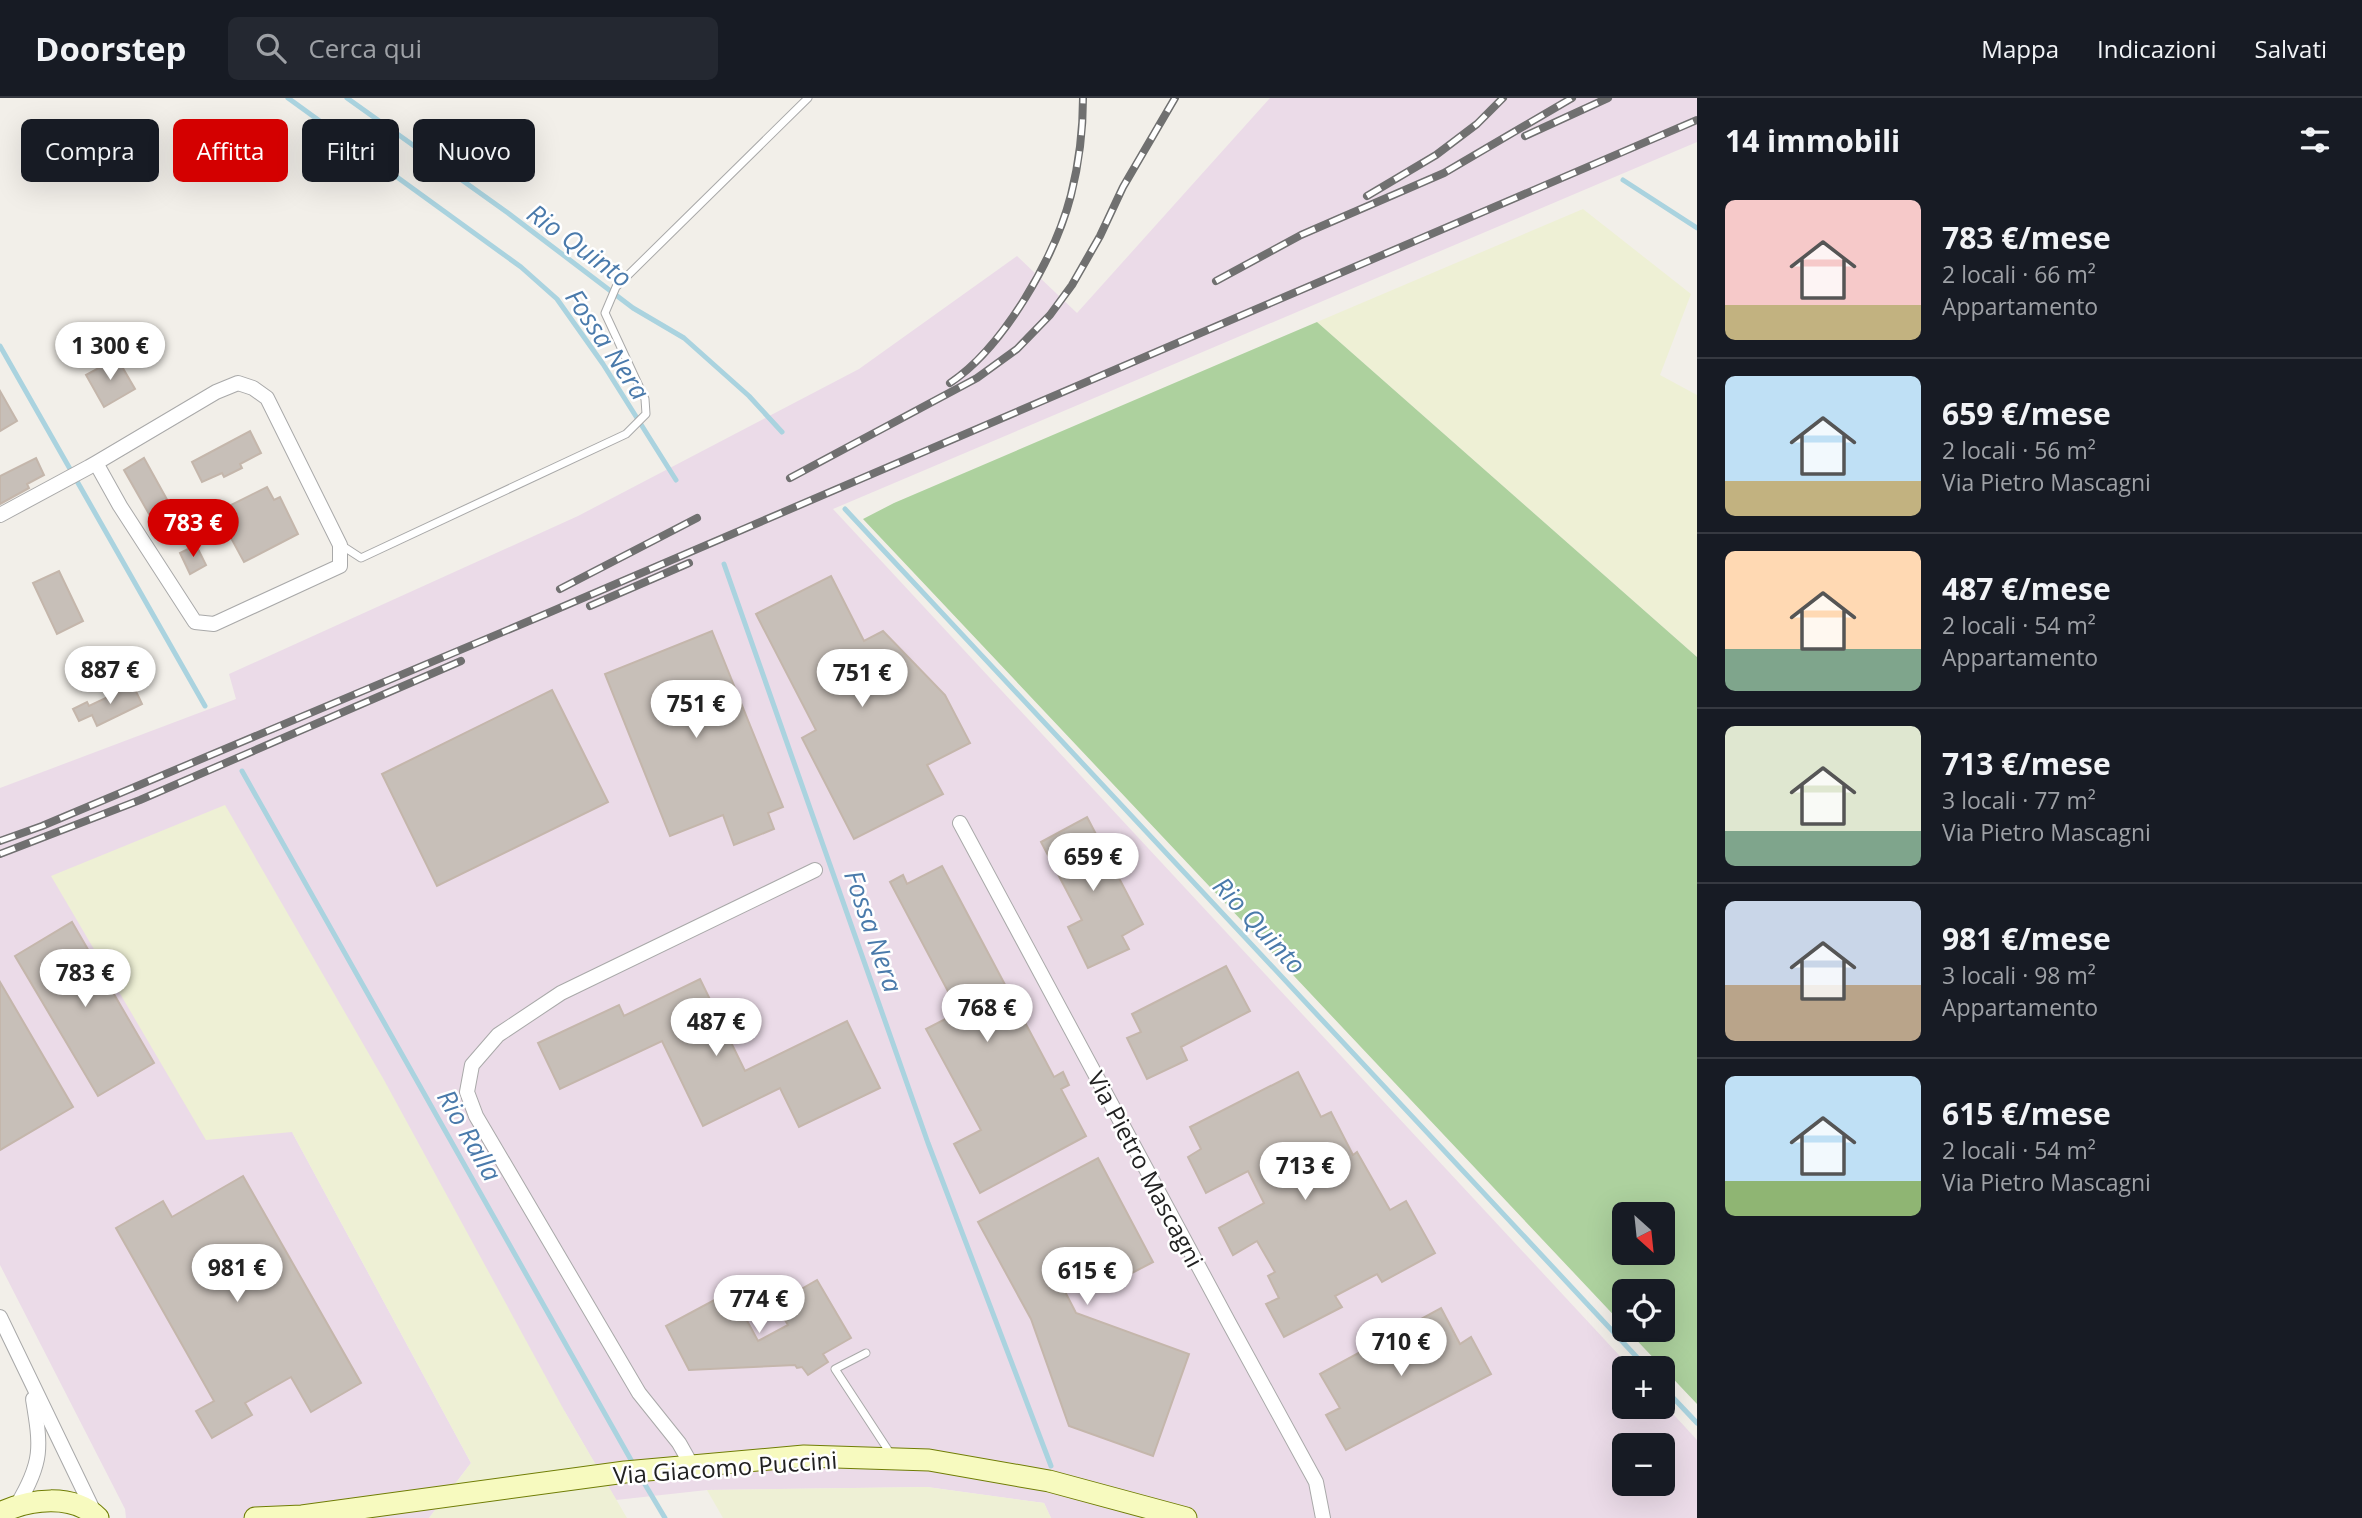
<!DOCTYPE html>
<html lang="it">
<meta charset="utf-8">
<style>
:root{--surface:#171b24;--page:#242831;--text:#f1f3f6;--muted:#9ea1a6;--line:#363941;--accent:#d40000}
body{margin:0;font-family:"Open Sans",sans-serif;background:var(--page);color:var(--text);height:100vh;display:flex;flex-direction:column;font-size:26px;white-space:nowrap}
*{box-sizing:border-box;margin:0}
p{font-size:23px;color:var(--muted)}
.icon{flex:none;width:38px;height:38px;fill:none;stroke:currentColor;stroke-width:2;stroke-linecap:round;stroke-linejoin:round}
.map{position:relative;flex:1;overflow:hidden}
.drawer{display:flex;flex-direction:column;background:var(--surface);width:665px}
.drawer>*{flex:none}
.hud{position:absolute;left:21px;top:21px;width:665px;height:63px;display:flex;gap:14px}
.needle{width:46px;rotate:153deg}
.buttons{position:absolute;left:1612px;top:1104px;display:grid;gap:14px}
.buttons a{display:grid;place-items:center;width:63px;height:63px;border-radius:10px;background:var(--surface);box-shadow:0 7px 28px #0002;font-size:35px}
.price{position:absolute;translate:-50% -60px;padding:0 16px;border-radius:24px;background:#fff;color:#222;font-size:23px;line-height:46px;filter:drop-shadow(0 2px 4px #0008)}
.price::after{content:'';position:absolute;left:50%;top:42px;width:21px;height:16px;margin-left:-10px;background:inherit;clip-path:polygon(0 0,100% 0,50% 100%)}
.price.current{background:var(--accent);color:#fff}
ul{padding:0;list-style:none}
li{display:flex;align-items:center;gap:21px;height:175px;padding:0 28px}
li+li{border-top:2px solid var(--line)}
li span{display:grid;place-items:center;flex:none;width:196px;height:140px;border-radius:10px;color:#555}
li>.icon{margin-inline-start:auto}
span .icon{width:84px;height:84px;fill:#fffc;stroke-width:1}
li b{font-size:30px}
h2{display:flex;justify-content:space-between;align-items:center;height:84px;padding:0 28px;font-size:30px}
.tag{padding:0 24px;border-radius:10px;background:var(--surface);box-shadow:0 7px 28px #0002;font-size:24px;line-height:63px}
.tag.current{background:var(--accent);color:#fff}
header{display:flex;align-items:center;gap:42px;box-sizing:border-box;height:98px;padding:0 35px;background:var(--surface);border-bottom:2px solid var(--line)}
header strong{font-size:33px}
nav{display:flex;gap:38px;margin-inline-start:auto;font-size:24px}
.search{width:490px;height:63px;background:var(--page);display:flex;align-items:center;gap:18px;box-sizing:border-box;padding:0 24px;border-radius:10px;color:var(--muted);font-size:26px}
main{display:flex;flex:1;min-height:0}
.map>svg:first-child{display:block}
</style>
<header>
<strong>Doorstep</strong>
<div class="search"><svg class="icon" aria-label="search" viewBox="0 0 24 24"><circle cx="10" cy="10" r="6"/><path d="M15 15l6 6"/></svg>Cerca qui</div>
<nav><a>Mappa</a><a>Indicazioni</a><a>Salvati</a></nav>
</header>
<main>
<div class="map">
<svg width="1697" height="1420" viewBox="0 0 1697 1420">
<rect width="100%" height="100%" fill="#f2efe9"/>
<path fill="#ebdbe8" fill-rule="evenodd" d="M1270,0H1697V44L833,411L1631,1270H1624V1309H1662L1663,1305L1697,1342V1420H1051L1044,1405L927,1389L707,1392L616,1402L565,1314L292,1034L471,1365L429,1420H126L125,1411L0,1167V690L236,601L229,576L578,418L859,271L1017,158L1077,215ZM1624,1348H1662V1386H1624Z"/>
<g fill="#eef0d5">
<path d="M1583,111L1691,196L1660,277L1697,297V559L1317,224Z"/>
<path d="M225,707L384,982L565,1314L627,1420H429L471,1365L292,1034L206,1042L51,778Z"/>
<path d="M927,1389L1044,1405L1051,1420H723L707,1392Z"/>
</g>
<path fill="#add19e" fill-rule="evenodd" d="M1317,224L1697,559V1306L1627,1232H1662V1194H1624V1228L863,421L894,405ZM1624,1116H1662V1155H1624Z"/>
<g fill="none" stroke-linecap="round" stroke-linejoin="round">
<g stroke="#aad3df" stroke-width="5">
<path d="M288,0L521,169L557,201L603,266L676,382"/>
<path d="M347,0L508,115L633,210L684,240L749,298L782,334"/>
<path d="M1623,82L1697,130"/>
<path d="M0,248L205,608"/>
<path d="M845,411L1647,1270"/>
<path d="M724,466L928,1045L1051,1368"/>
<path d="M242,673L635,1369"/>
<path d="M1662,1288L1697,1325"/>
<path d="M640,1378L665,1420"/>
</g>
</g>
<g fill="#c7bfb8" stroke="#c4b6ab" stroke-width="2">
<path d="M117,260L135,291L104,309L86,277Z"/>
<path d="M0,293L17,323L0,333Z"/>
<path d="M250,333L261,355L240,366L242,370L224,379L222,375L202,384L192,364Z"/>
<path d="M36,360L44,377L27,386L29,390L0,406V378Z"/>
<path d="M144,360L169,405L149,416L124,372Z"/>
<path d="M267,389L274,402L280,399L298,436L244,464L217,414Z"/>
<path d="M196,447L206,467L190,476L180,455Z"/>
<path d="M59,473L83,523L57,536L33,485Z"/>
<path d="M831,478L864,543L883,533L945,597L970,645L927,667L943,696L854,741L802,640L816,632L756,516Z"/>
<path d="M712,533L783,709L768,715L774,731L734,747L723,717L670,738L605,576Z"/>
<path d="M133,587L142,606L97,628L92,617L79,623L73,611L87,604L89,608Z"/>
<path d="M552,592L608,704L437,788L382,676Z"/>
<path d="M1087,719L1143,826L1122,838L1129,851L1088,870L1068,829L1082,822L1041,744Z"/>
<path d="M942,768L1054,979L1063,974L1069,987L1061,991L1086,1038L980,1095L954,1046L981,1032L926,931L959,914L890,784L903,777L907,786Z"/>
<path d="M72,824L154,965L98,998L15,858Z"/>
<path d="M1226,868L1250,913L1181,949L1187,962L1147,981L1127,940L1141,934L1132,916Z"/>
<path d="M700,881L745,973L847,923L880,990L799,1029L780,990L703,1028L662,943L560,991L538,945L619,907L624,918Z"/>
<path d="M0,884L73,1009L0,1052Z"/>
<path d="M1298,974L1321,1019L1331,1014L1353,1057L1357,1054L1390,1112L1406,1103L1435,1155L1382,1184L1377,1176L1335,1198L1342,1209L1284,1239L1266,1206L1279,1200L1268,1178L1275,1174L1257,1143L1233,1157L1219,1130L1264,1105L1248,1073L1206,1095L1188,1059L1201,1051L1190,1029Z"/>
<path d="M1098,1060L1153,1164L1113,1185L1097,1157L1057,1178L1076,1215L1189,1256L1153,1358L1069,1328L1031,1221L978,1124Z"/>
<path d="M243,1078L361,1285L311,1314L291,1279L245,1305L252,1317L212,1340L196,1313L214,1303L116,1130L163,1103L172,1119Z"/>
<path d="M817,1182L851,1240L823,1256L828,1264L808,1277L802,1269L797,1270L795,1267L689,1272L666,1228L731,1193L758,1243L788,1227L782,1217L802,1205L798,1193Z"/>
<path d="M1441,1210L1460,1246L1471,1239L1491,1276L1346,1352L1326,1317L1340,1310L1320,1276Z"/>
</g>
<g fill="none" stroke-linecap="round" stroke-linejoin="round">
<g stroke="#a9a9a9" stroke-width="9">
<g id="lane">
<path d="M341,447L361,460L626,336L646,316L645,301L605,215L616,189L808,0"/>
<path d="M866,1255L835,1271L892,1358"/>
</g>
</g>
<g stroke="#a9a9a9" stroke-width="16">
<g id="street">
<path d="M0,417L89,369L96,365L216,294L238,285L253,290L267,300L340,447V468L214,526L195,524L120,408L96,365"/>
<path d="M960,725L1229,1225L1316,1384L1323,1420"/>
<path d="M0,1219L95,1416"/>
<path d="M692,1368L679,1345L639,1295L476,1018L467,994L472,967L498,937L561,895L815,772"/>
<path d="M17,1407C43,1364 41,1349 33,1301"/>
</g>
</g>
<g stroke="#707d05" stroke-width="23">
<g id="secondary">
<path d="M0,1415C29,1401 73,1395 98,1420"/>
<path d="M255,1420L302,1418L625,1374L804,1358L929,1362L1049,1383L1186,1420"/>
</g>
</g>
<use href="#lane" stroke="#fff" stroke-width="7"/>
<use href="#street" stroke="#fff" stroke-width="14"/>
<use href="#secondary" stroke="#f7fabf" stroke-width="21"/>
<g stroke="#707070" stroke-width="8">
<g id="rail">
<path d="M1525,38L1608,0"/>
<path d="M1367,98L1436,57L1477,26L1503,0"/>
<path d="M1216,183L1301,137L1444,75L1572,0"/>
<path d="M950,285C1004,249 1055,159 1071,97C1079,65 1083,33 1083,0"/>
<path d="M790,380L977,280L1017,251L1050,217L1072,187L1100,138L1123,89L1175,0"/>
<path d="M560,491L697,420"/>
<path d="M590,508L689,465"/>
<path d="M0,743L42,728L548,515L1697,22"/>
<path d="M0,756L140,702L461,563"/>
</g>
</g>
<use href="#rail" stroke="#fff" stroke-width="5" stroke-dasharray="16" stroke-linecap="butt"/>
</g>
<g text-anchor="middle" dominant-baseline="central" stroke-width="5" stroke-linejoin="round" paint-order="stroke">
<g font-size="24" fill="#222" stroke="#fff">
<text transform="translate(1146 1071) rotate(62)">Via Pietro Mascagni</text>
<text transform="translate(725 1369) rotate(-4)">Via Giacomo Puccini</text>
</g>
<g font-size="26" font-style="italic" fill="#4a7aab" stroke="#fff">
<text transform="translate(580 147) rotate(36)">Rio Quinto</text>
<text transform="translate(608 246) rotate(56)">Fossa Nera</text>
<text transform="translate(1260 827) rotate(47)">Rio Quinto</text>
<text transform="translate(874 833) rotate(71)">Fossa Nera</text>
<text transform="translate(470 1037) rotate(60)">Rio Ralla</text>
</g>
</g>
</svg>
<div class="buttons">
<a><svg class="needle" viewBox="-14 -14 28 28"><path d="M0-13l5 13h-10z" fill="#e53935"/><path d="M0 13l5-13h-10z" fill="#9ea1a6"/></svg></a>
<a><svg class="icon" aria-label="locate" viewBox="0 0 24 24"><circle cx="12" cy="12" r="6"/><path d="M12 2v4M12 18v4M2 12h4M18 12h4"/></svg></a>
<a>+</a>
<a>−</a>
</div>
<b class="price" style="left:110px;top:284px">1 300 €</b>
<b class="price current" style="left:193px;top:461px">783 €</b>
<b class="price" style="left:110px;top:608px">887 €</b>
<b class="price" style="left:862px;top:611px">751 €</b>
<b class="price" style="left:696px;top:642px">751 €</b>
<b class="price" style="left:1093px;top:795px">659 €</b>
<b class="price" style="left:85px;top:911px">783 €</b>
<b class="price" style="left:987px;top:946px">768 €</b>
<b class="price" style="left:716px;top:960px">487 €</b>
<b class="price" style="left:1305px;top:1104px">713 €</b>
<b class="price" style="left:237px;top:1206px">981 €</b>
<b class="price" style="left:1087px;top:1209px">615 €</b>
<b class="price" style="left:759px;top:1237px">774 €</b>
<b class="price" style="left:1401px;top:1280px">710 €</b>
<div class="hud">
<a class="tag">Compra</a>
<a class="tag current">Affitta</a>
<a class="tag">Filtri</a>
<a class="tag">Nuovo</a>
</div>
</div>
<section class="drawer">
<h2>14 immobili<svg class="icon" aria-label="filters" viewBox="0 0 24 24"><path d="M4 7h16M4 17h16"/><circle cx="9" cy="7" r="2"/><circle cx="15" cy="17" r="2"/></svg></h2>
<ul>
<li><span style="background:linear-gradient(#f6c9c9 75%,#c2b280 0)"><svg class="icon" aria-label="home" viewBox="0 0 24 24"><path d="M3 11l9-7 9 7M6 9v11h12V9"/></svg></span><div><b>783 €/mese</b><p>2 locali · 66 m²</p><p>Appartamento</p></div></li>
<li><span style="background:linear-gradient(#bfe0f5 75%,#c2b280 0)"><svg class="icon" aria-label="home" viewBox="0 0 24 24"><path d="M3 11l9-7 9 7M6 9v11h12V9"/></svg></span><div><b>659 €/mese</b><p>2 locali · 56 m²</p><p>Via Pietro Mascagni</p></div></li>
<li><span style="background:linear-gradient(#ffd9b3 70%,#7fa58c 0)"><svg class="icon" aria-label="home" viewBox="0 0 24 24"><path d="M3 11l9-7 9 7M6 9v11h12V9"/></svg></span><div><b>487 €/mese</b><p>2 locali · 54 m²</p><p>Appartamento</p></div></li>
<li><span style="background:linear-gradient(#dfe7d0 75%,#7fa58c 0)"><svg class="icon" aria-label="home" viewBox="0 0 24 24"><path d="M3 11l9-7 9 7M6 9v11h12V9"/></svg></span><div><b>713 €/mese</b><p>3 locali · 77 m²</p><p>Via Pietro Mascagni</p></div></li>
<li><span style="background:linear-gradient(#c9d6e8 60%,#b9a48a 0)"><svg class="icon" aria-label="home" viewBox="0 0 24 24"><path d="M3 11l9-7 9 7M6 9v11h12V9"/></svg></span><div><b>981 €/mese</b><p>3 locali · 98 m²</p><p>Appartamento</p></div></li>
<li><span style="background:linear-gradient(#bfe0f5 75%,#8fb573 0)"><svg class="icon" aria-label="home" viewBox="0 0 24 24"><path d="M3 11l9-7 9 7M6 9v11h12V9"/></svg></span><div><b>615 €/mese</b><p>2 locali · 54 m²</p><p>Via Pietro Mascagni</p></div></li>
</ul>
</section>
</main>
